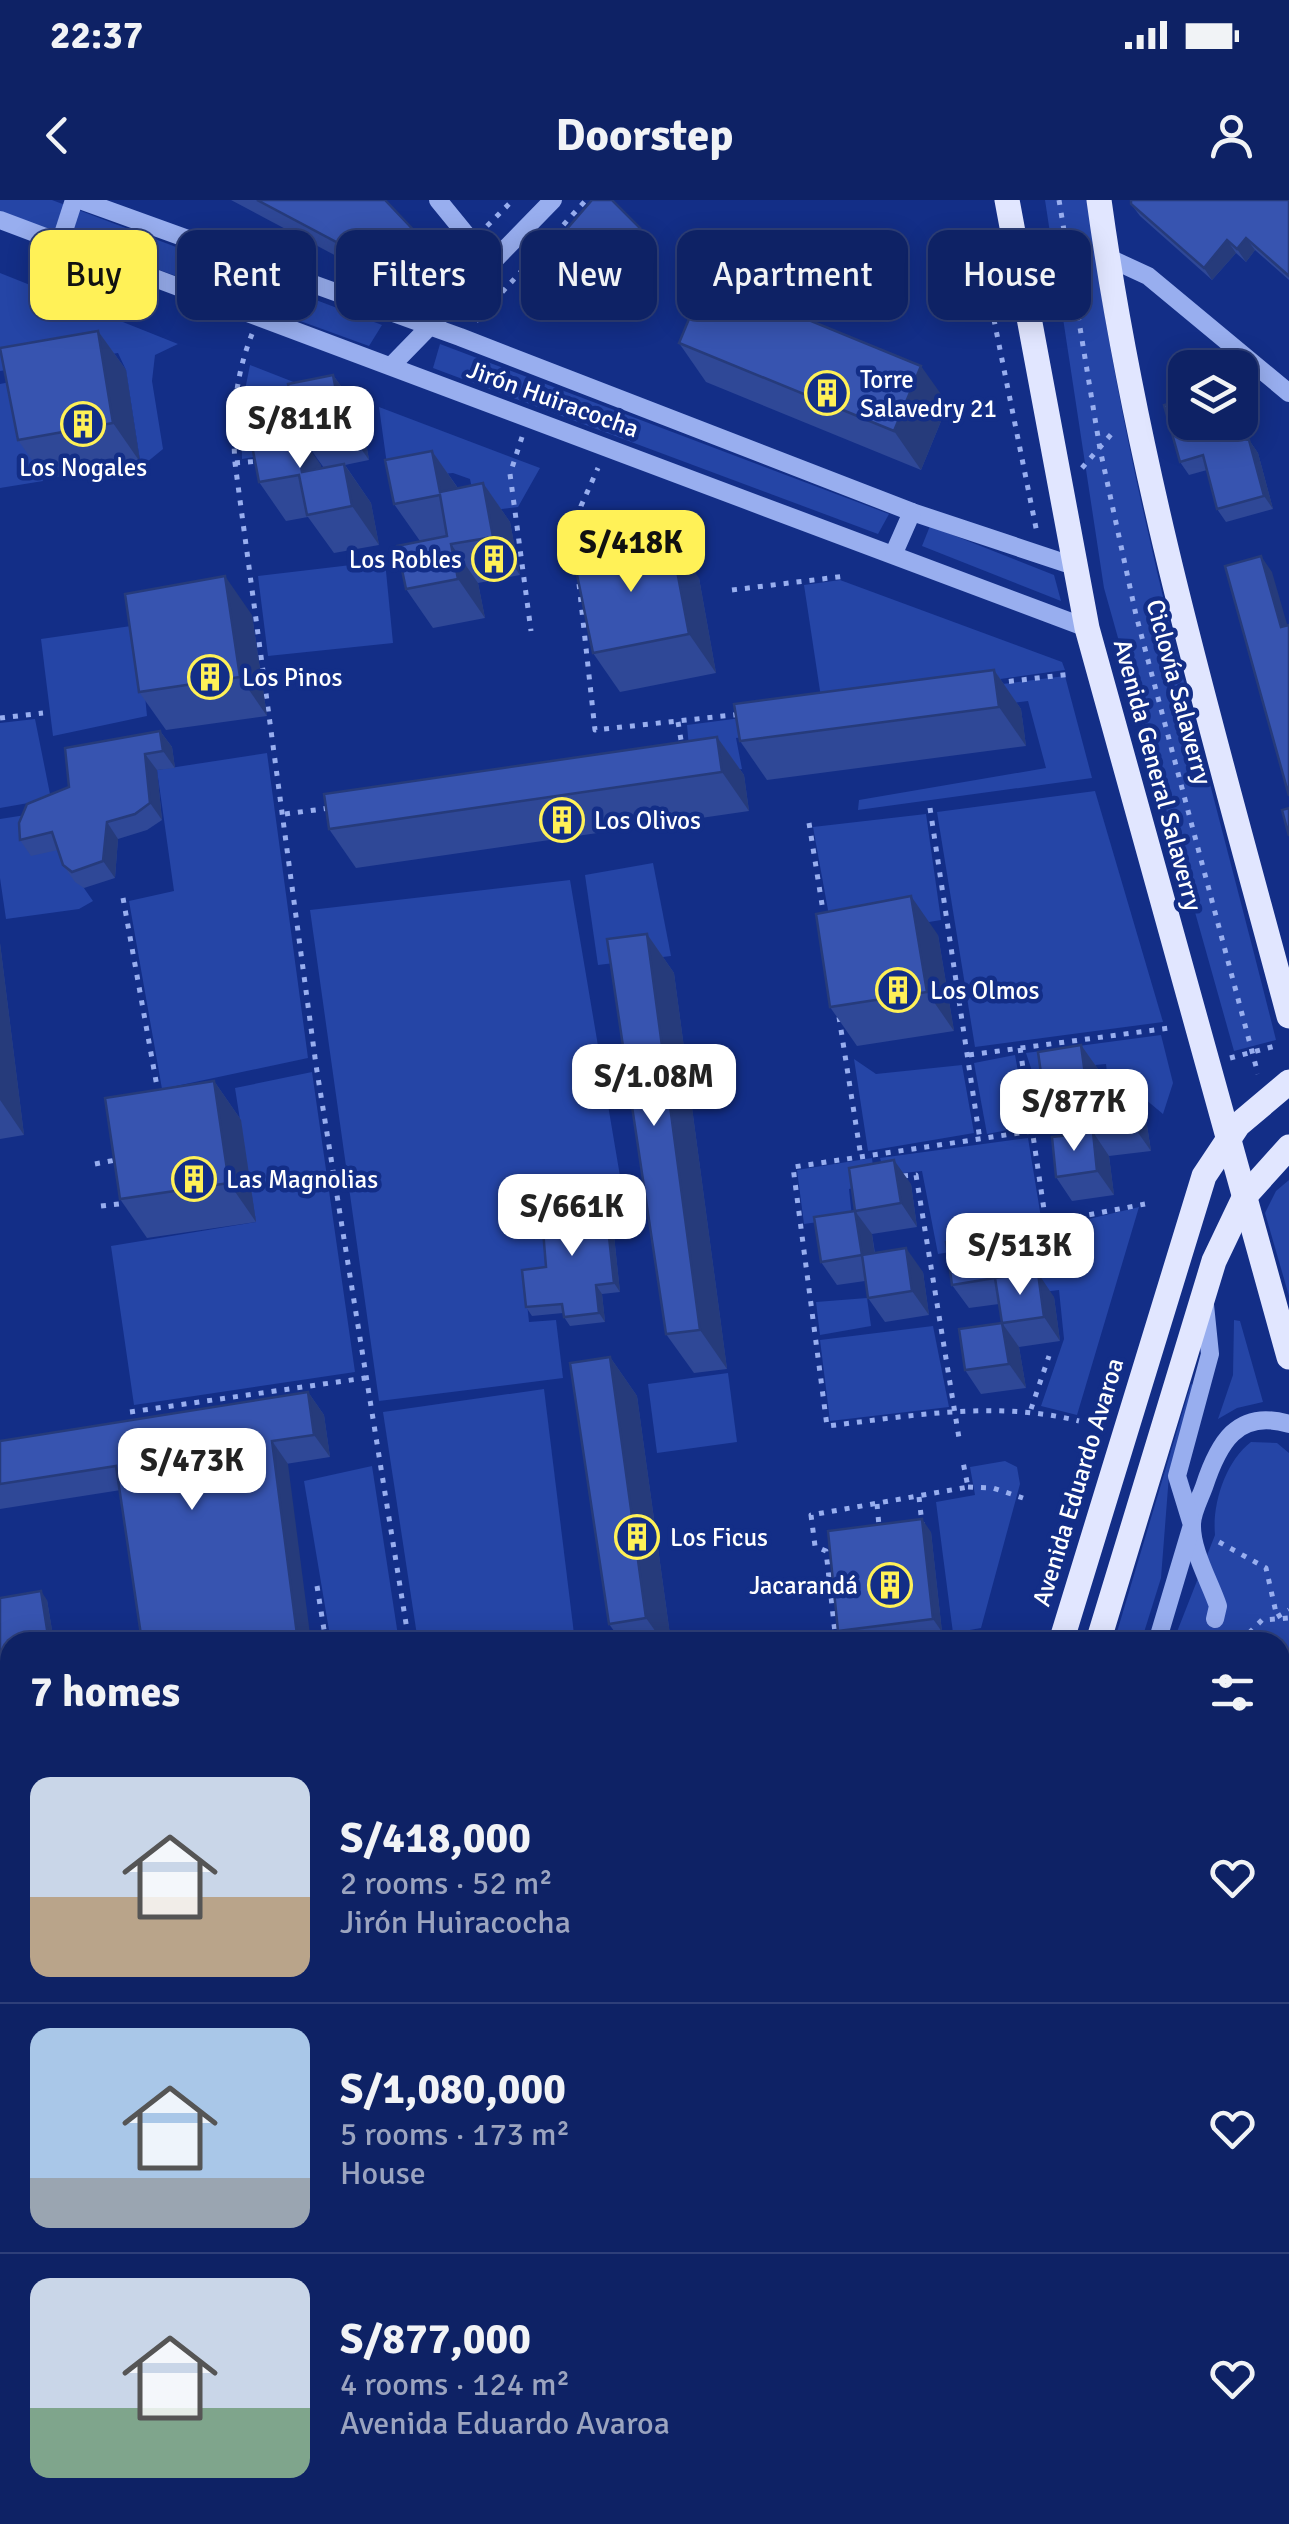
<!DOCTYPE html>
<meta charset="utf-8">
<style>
:root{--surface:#0e2265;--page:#1c2f6e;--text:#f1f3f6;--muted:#9ba4bf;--line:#2e3f79;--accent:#fff157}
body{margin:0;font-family:Signika,sans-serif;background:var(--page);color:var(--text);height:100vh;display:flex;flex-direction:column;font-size:38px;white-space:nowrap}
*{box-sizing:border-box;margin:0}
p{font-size:32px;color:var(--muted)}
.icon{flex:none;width:55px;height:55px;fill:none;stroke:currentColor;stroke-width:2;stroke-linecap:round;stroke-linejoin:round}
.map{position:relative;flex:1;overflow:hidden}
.sheet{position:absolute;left:0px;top:1432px;width:1290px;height:892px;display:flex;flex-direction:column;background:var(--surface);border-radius:30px 30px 0 0;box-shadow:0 5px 25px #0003,0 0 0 2px var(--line)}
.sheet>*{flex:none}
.guide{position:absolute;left:30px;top:30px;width:1230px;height:90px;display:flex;gap:20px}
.fabs{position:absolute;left:1168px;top:150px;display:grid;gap:20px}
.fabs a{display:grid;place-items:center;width:90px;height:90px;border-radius:20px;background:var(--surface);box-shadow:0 5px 25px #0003,0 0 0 2px var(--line);font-size:50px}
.price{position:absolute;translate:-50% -85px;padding:0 22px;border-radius:20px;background:#fff;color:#222;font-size:32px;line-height:65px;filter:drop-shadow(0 2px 5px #0008)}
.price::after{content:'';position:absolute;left:50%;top:60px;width:30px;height:22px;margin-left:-15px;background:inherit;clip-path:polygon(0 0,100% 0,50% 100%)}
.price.active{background:var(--accent);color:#111}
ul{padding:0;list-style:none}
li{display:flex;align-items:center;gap:30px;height:250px;padding:0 30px}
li+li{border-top:2px solid var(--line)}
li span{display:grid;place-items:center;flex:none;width:280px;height:200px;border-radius:20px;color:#555}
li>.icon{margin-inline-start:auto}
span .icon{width:120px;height:120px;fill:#fffc;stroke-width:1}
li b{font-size:42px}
h2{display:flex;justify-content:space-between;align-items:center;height:120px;padding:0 30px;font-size:42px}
.tag{padding:0 35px;border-radius:20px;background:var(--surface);box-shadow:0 5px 25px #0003,0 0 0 2px var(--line);font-size:35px;line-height:90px}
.tag.active{background:var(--accent);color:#111}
.status{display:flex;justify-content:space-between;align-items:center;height:70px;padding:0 50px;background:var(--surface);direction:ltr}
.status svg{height:28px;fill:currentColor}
header{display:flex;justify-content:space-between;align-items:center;height:130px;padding:0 30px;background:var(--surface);font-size:45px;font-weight:700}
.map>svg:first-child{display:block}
</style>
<div class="status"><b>22:37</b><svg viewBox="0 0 49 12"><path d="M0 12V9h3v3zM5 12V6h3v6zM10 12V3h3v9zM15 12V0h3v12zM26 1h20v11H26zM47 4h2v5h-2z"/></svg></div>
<header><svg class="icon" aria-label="back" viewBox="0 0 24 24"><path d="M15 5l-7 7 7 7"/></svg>Doorstep<svg class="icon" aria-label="person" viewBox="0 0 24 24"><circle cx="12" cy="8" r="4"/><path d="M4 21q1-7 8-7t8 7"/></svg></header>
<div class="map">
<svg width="1289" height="2324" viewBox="0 0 1289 2324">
<rect width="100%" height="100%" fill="#132e87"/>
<g fill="#2545a6">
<path d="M0,0H52L382,125L369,146L0,12Z"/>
<path d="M1045,0H1088C1123,284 1207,563 1276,840L1234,851L1104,388Z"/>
<path d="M0,73L178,144L155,155L152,181L163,249L141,267L126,170L118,153L0,171Z"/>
<path d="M440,144L889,314L878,334L433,168Z"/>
<path d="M250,165L314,190L300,220L306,249L242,259L241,210Z"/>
<path d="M15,181L43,281L0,288V184Z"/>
<path d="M379,207L540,268L518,307L477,312L470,279L453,273L389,279Z"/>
<path d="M930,326L1054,375L1061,401L922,346Z"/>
<path d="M385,361L393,443L268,456L258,376Z"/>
<path d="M840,380L1062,462L1065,470L822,504L804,385Z"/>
<path d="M138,425L147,516L53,536L41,439Z"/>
<path d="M1065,476L1092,578L858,610L859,600L1046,568L1028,501L736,538L742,569L698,576L691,570L687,525Z"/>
<path d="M35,519L51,599L0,608V523Z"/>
<path d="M267,553L308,858L162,889L129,701L174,691L157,570Z"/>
<path d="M1095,591L1163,822L975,847L937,612Z"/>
<path d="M32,614C58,642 71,671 93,701L79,709L6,719L0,678V619Z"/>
<path d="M926,614L941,720L833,738L813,627Z"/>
<path d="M653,663L671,756L598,765L585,675Z"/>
<path d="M570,680L621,982L561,995L562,1020L548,1072L524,1075L529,1122L556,1120L563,1178L379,1201L310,710Z"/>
<path d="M1161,835L1173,883L1163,914L1145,899L1109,891L1106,864L1032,871L1026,853Z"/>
<path d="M1015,855L1028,926L987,934L974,863Z"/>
<path d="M854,859L876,874L962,865L974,933L868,951Z"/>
<path d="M312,872L355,1172L134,1205L111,1046L256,1022L235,888Z"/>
<path d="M1028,938L1043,1030L1139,1007L1077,1215L1041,1206L1064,1139L1059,1090L1020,1095L1011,1042L938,1054L922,971L885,975L880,958Z"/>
<path d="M872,958L875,983L849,989L852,1017L804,1024L797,970Z"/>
<path d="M1289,980V1096L1265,1013L1276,991Z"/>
<path d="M867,1098L871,1126L820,1135L816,1102Z"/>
<path d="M1234,1120L1240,1121L1263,1202L1237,1208L1218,1219L1233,1175Z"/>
<path d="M933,1126L949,1207L830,1221L820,1140Z"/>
<path d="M728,1173L737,1242L657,1253L648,1184Z"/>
<path d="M1191,1184L1197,1188L1169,1275L1161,1378L1141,1442H1114Z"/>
<path d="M544,1189L575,1442H418L383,1212Z"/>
<path d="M1251,1242L1277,1243L1289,1253V1518L1280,1515V1442H1173L1215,1335C1212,1303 1226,1261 1251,1242Z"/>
<path d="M1005,1261L1017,1267L1020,1284L981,1428L953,1433L936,1302L975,1295L970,1267Z"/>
<path d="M372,1266L399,1442H331L304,1281Z"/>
<path d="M230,2315H368L370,2324H232Z"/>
<path d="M508,2315H599V2324H510Z"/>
</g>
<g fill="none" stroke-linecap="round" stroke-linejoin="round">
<g stroke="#98aeef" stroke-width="5" stroke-dasharray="5 8" stroke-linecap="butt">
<path d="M1059,0L1100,249L1136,415L1258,874"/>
<path d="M487,26L513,0"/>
<path d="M985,29L990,100L1037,333"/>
<path d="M419,99L459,56"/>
<path d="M476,121L586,0"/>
<path d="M252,134C235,177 232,217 235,263L316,865L409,1442"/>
<path d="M522,237L510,274L531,431"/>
<path d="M235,263L261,261"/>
<path d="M1082,268L1114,231"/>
<path d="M577,358L581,306L598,268"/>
<path d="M579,384L595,530L742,514"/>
<path d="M732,390L846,376"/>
<path d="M996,483L1071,474"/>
<path d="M0,518L43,513"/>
<path d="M678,522L682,546"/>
<path d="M930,608L980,940"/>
<path d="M285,614L330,608"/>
<path d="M809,623L824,717"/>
<path d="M123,698L158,892"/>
<path d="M839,817L861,957"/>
<path d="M1020,848L1046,1023L1145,1004"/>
<path d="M969,855L1169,828"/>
<path d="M1230,858L1279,845"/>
<path d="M1032,931L793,967L827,1226C912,1216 995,1200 1079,1221"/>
<path d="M95,964L116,960"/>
<path d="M903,976L916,975L959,1238"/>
<path d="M101,1006L127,1003"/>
<path d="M1031,1209L1049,1156"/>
<path d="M130,1212L365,1178"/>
<path d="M968,1287L993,1288L1023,1298"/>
<path d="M919,1297L922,1324"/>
<path d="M877,1304L879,1326"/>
<path d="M1219,1342L1266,1368L1277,1417L1289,1410"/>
<path d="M317,1386L326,1442"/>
<path d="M836,1442L826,1351L815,1346L811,1315L968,1287L963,1262"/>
<path d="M1240,1442L1262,1420L1289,1418"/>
<path d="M1280,1504L1289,1503"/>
<path d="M0,1551L10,1550"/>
<path d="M0,1685L10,1684"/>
<path d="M0,1820L10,1819"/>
<path d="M0,2254L10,2253"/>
<path d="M148,2315L149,2324"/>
<path d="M244,2315L245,2324"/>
<path d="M339,2315L341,2324"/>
<path d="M734,2324L737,2315"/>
</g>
<g stroke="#98aeef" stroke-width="18">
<path d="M80,0L460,137L912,312L1074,366"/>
<path d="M438,0L491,65"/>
<path d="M0,20L1087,428"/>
<path d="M60,43L74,0"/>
<path d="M1107,57L1148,76L1289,193"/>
<path d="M391,166L553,0"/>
<path d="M894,353L912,312"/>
<path d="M1215,1419L1218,1406C1210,1382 1191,1350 1192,1324C1192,1313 1200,1298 1204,1287C1218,1244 1237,1208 1289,1224"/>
<path d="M1157,1442L1192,1325L1177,1276L1210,1154L1205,1105"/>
</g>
<g stroke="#e1e6ff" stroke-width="25">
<path d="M1007,0L1087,428L1289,1157"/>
<path d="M1099,0C1137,277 1217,546 1289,816"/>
<path d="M1061,1442L1204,976L1238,925L1289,882"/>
<path d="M1098,1442L1214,1061L1245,996L1289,947"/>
<path d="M778,2324L781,2315"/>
<path d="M826,2324L828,2315"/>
</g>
</g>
<g fill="#2f4897">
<path d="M231,0H385L421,38L436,60L404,92Z"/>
<path d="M1289,0V80L1255,50L1246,62L1236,53L1212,80L1140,16L1131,4Z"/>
<path d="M640,28L646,37L612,78L572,39L566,30Z"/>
<path d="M98,131L126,170L140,262L45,279L18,240Z"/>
<path d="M679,143L948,204L921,270L706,182Z"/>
<path d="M333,175L361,214L369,260L345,265L371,303L379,345L334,353L308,317L286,321L259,282L321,265V269L324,268L297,230Z"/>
<path d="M1227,222L1237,238L1249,240L1258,253L1273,309L1226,322L1217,309L1207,270L1189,275L1180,262L1219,225Z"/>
<path d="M432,251L458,288L483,283L510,322L520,375L478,383L485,418L433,428L406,389L420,341L394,304Z"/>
<path d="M699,378L716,473L620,492L593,453Z"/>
<path d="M252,415L267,516L166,530L139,492Z"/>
<path d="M994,470L1021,509L1026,546L767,580L740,541Z"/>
<path d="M160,531L172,547L175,568L157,570L162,620L147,630L118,639L115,678L84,688L75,682L63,665L58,650L31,656L20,640Z"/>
<path d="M717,537L744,575L749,611L356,668L329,629Z"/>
<path d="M647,734L674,773L727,1169L694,1173L666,1134Z"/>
<path d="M938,735L954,831L857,846L830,807Z"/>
<path d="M0,743L24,935L0,939Z"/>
<path d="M1081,845L1098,869L1100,887L1144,906L1151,951L1109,956L1114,995L1072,1001L1056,977L1093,932L1090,915L1060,919L1044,895Z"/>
<path d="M214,881L241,920L256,1022L147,1038L120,999Z"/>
<path d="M911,984L917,1027L872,1034L875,1053L923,1072L929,1115L885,1122L868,1098L865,1081L837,1085L821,1062L855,1011Z"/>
<path d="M596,997L598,1019L613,1026L620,1092L602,1094L605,1122L570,1126L564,1117L563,1113L532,1116L526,1107Z"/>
<path d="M1006,1059L1008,1076L1054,1097L1060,1141L1019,1147L1026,1188L981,1194L965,1170L1002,1123L999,1104L969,1108L952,1085Z"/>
<path d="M610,1157L637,1196L671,1442H622L609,1424Z"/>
<path d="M308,1192L324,1215L330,1257L0,1309V1241Z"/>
<path d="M931,1332L942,1432L846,1442L838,1431Z"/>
<path d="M0,1398L47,1400L54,1442H10V1535L0,1537Z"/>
<path d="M0,1680H6L10,1685V1810L0,1812Z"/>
<path d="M160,2315H215L217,2324H162Z"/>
<path d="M567,2315H711L716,2324H568Z"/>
</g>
<g fill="#263b7b">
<path d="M640,28L646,37L612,78L606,69Z"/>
<path d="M1246,38L1255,50L1246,62L1237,49Z"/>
<path d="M1227,40L1236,53L1212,80L1204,68Z"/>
<path d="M98,131L126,170L140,262L113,223Z"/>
<path d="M921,166L948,204L921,270L894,231Z"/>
<path d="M333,175L361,214L369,260L342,222Z"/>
<path d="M1227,222L1236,235L1240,249L1231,237Z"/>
<path d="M294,227L321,265L329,311L302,272Z"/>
<path d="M1249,240L1258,253L1273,309L1264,296Z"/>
<path d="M432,251L459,290L440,292Z"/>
<path d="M344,264L371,303L379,345L352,306Z"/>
<path d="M483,283L510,322L520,375L493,337Z"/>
<path d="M671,339L699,378L716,473L689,434Z"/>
<path d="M451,344L478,383L485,418L458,379Z"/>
<path d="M1261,356L1272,372L1289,431L1281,427Z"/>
<path d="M225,376L252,415L267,516L240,477Z"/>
<path d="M994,470L1021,509L1026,546L999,507Z"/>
<path d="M160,531L172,547L175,568L163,551Z"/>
<path d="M717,537L744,575L749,611L722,572Z"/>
<path d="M145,554L157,570L162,620L150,603Z"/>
<path d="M107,622L118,639L115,678L103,661Z"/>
<path d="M911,696L938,735L954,831L927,792Z"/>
<path d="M647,734L674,773L727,1169L700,1130Z"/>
<path d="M0,743L24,935L0,900Z"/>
<path d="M1081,845L1098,869L1103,913L1087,889Z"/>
<path d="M214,881L241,920L256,1022L229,983Z"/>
<path d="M1127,882L1144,906L1151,951L1134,927Z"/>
<path d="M1093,932L1109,956L1114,995L1097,971Z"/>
<path d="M894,960L911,984L917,1027L901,1003Z"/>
<path d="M589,989L596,997L599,1028L593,1019Z"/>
<path d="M855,1011L872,1034L878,1079L862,1055Z"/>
<path d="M607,1018L613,1026L620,1092L614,1083Z"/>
<path d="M989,1036L1006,1059L1012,1102L995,1078Z"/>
<path d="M906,1048L923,1072L929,1115L912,1091Z"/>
<path d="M1038,1073L1054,1097L1060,1141L1044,1117Z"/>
<path d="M596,1085L602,1094L605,1122L599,1113Z"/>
<path d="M1002,1123L1019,1147L1026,1188L1009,1164Z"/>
<path d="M610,1157L637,1196L671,1442H663L646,1418Z"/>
<path d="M308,1192L324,1215L330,1257L314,1235Z"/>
<path d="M272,1241L288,1264L311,1442H298Z"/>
<path d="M922,1319L931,1332L942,1432L933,1419Z"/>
<path d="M41,1391L47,1400L54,1442H49Z"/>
<path d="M1280,1784L1287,1819L1280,1843Z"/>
<path d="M1289,1947V1992L1280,2016V1971Z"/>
<path d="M206,2315H215L217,2324H212Z"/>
<path d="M614,2315H619L625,2324H614Z"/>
<path d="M700,2315H711L716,2324H701Z"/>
</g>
<g fill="#3754b0" stroke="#263b7b" stroke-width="2.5">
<path d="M257,0H385L421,38L389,70Z"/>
<path d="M592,0H612L640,28L606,69L566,30Z"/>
<path d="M1131,0H1289V76L1246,38L1237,49L1227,40L1204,68L1131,4Z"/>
<path d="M706,78L921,166L894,231L679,143Z"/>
<path d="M98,131L113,223L18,240L0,148Z"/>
<path d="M333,175L342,222L297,230L288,184Z"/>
<path d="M1185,199V222H1213L1214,226L1227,222L1231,237L1249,240L1264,296L1217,309L1203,255L1180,262L1164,205Z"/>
<path d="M294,227L302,272L344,264L352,306L307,315L299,275L259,282L250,235Z"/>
<path d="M432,251L440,292L483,283L493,337L451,344L458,379L406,389L397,346L447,336L440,295L394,304L385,260Z"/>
<path d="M671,339L689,434L593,453L573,355Z"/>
<path d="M1261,356L1281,427L1289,425V596L1225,366Z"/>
<path d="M225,376L240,477L139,492L125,394Z"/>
<path d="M994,470L999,507L740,541L734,504Z"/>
<path d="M160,531L163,551L145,554L150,603L135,614L107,622L103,661L72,672L63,665L52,632L20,640L19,623L27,604L69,587L65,548Z"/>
<path d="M717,537L722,572L329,629L324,594Z"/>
<path d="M1289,608V636L1282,610Z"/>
<path d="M911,696L927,792L830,807L816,714Z"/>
<path d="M647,734L700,1130L666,1134L607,739Z"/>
<path d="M1081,845L1087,889L1044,895L1038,852Z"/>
<path d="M214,881L229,983L120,999L105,898Z"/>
<path d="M1127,882L1134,927L1093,932L1087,889Z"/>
<path d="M1093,932L1097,971L1056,977L1052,937Z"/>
<path d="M894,960L901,1003L855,1011L849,968Z"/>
<path d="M589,989L593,1019L607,1018L614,1083L596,1085L599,1113L564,1117L562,1104L526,1107L522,1070L546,1067L543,1030L562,1014L559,992Z"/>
<path d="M855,1011L862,1055L821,1062L814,1017Z"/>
<path d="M989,1036L995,1078L952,1085L946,1042Z"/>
<path d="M906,1048L912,1091L868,1098L862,1055Z"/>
<path d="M1038,1073L1044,1117L1002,1123L995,1078Z"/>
<path d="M1002,1123L1009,1164L965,1170L959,1129Z"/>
<path d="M610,1157L646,1418L609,1424L570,1163Z"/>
<path d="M308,1192L314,1235L272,1241L298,1442H142L116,1266L0,1284V1241Z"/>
<path d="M922,1319L933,1419L838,1431L828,1331Z"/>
<path d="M41,1391L49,1442H10V1526L0,1527V1398Z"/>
<path d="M0,1680H6L10,1699V1791L0,1793Z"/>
<path d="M1280,1916L1289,1918V1947L1280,1971Z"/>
<path d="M1280,2172L1289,2175V2324H888L891,2315H1280Z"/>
<path d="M160,2315H206V2316L161,2323Z"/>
<path d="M567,2315H614V2324H568Z"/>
<path d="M659,2315H700L701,2324H659Z"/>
</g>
<defs>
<g id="building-ring" transform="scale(2.25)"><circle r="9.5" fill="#132e87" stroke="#fff157" stroke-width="1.5"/><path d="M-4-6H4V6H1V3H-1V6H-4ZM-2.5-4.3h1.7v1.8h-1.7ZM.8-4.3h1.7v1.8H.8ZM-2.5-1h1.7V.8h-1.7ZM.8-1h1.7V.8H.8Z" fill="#fff157"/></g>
</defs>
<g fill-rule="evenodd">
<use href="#building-ring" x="827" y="193"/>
<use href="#building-ring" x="83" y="224"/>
<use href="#building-ring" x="494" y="359"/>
<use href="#building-ring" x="210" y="477"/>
<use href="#building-ring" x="562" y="620"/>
<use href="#building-ring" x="898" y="790"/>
<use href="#building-ring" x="194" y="979"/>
<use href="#building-ring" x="637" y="1337"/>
<use href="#building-ring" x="890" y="1385"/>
</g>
<g text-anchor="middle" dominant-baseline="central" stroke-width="9" stroke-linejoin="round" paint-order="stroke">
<g font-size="25" fill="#fff" stroke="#132e87" text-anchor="start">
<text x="860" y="179">Torre<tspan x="860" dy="29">Salavedry 21</tspan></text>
<text x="83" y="267" text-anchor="middle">Los Nogales</text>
<text x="462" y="359" text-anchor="end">Los Robles</text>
<text x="242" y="477">Los Pinos</text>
<text x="594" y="620">Los Olivos</text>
<text x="930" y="790">Los Olmos</text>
<text x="226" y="979">Las Magnolias</text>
<text x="670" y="1337">Los Ficus</text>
<text x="858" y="1385" text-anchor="end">Jacarandá</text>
</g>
<g font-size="25" fill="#fff" stroke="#132e87">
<text transform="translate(553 199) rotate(20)">Jirón Huiracocha</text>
<text transform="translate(1179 492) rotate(75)">Ciclovía Salaverry</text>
<text transform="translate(1158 575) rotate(75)">Avenida General Salaverry</text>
<text transform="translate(1078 1282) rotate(-73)">Avenida Eduardo Avaroa</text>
</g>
</g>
</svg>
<div class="fabs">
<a><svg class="icon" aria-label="layers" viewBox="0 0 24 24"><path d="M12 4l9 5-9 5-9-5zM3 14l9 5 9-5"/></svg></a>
</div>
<b class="price" style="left:300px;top:271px">S/811K</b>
<b class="price active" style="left:631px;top:395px">S/418K</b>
<b class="price" style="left:654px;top:929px">S/1.08M</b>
<b class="price" style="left:1074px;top:954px">S/877K</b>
<b class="price" style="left:572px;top:1059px">S/661K</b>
<b class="price" style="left:1020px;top:1098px">S/513K</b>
<b class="price" style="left:192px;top:1313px">S/473K</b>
<div class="guide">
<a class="tag active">Buy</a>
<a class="tag">Rent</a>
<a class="tag">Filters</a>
<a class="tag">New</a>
<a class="tag">Apartment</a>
<a class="tag">House</a>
</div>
<section class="sheet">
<h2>7 homes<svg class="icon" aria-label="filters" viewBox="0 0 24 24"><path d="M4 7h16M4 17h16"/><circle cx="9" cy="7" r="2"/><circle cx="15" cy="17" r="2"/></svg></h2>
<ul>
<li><span style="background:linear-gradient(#c9d6e8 60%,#b9a48a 0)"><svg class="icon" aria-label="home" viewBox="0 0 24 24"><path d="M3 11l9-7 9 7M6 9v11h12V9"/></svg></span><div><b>S/418,000</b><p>2 rooms · 52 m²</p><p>Jirón Huiracocha</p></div><svg class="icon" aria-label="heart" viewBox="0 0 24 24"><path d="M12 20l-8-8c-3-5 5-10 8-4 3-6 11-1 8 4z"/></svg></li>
<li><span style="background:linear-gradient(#a9c7e8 75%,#9aa5b1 0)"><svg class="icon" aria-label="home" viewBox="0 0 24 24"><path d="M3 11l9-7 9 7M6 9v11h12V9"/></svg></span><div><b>S/1,080,000</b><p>5 rooms · 173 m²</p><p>House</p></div><svg class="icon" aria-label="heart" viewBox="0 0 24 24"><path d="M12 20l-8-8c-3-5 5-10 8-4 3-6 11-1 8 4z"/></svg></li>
<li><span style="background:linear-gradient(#c9d6e8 65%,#7fa58c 0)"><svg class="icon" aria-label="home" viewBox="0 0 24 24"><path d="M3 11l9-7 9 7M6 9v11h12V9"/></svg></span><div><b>S/877,000</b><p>4 rooms · 124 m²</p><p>Avenida Eduardo Avaroa</p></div><svg class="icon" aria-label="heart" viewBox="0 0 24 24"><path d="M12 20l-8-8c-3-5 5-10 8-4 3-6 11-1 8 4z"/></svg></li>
</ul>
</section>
</div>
